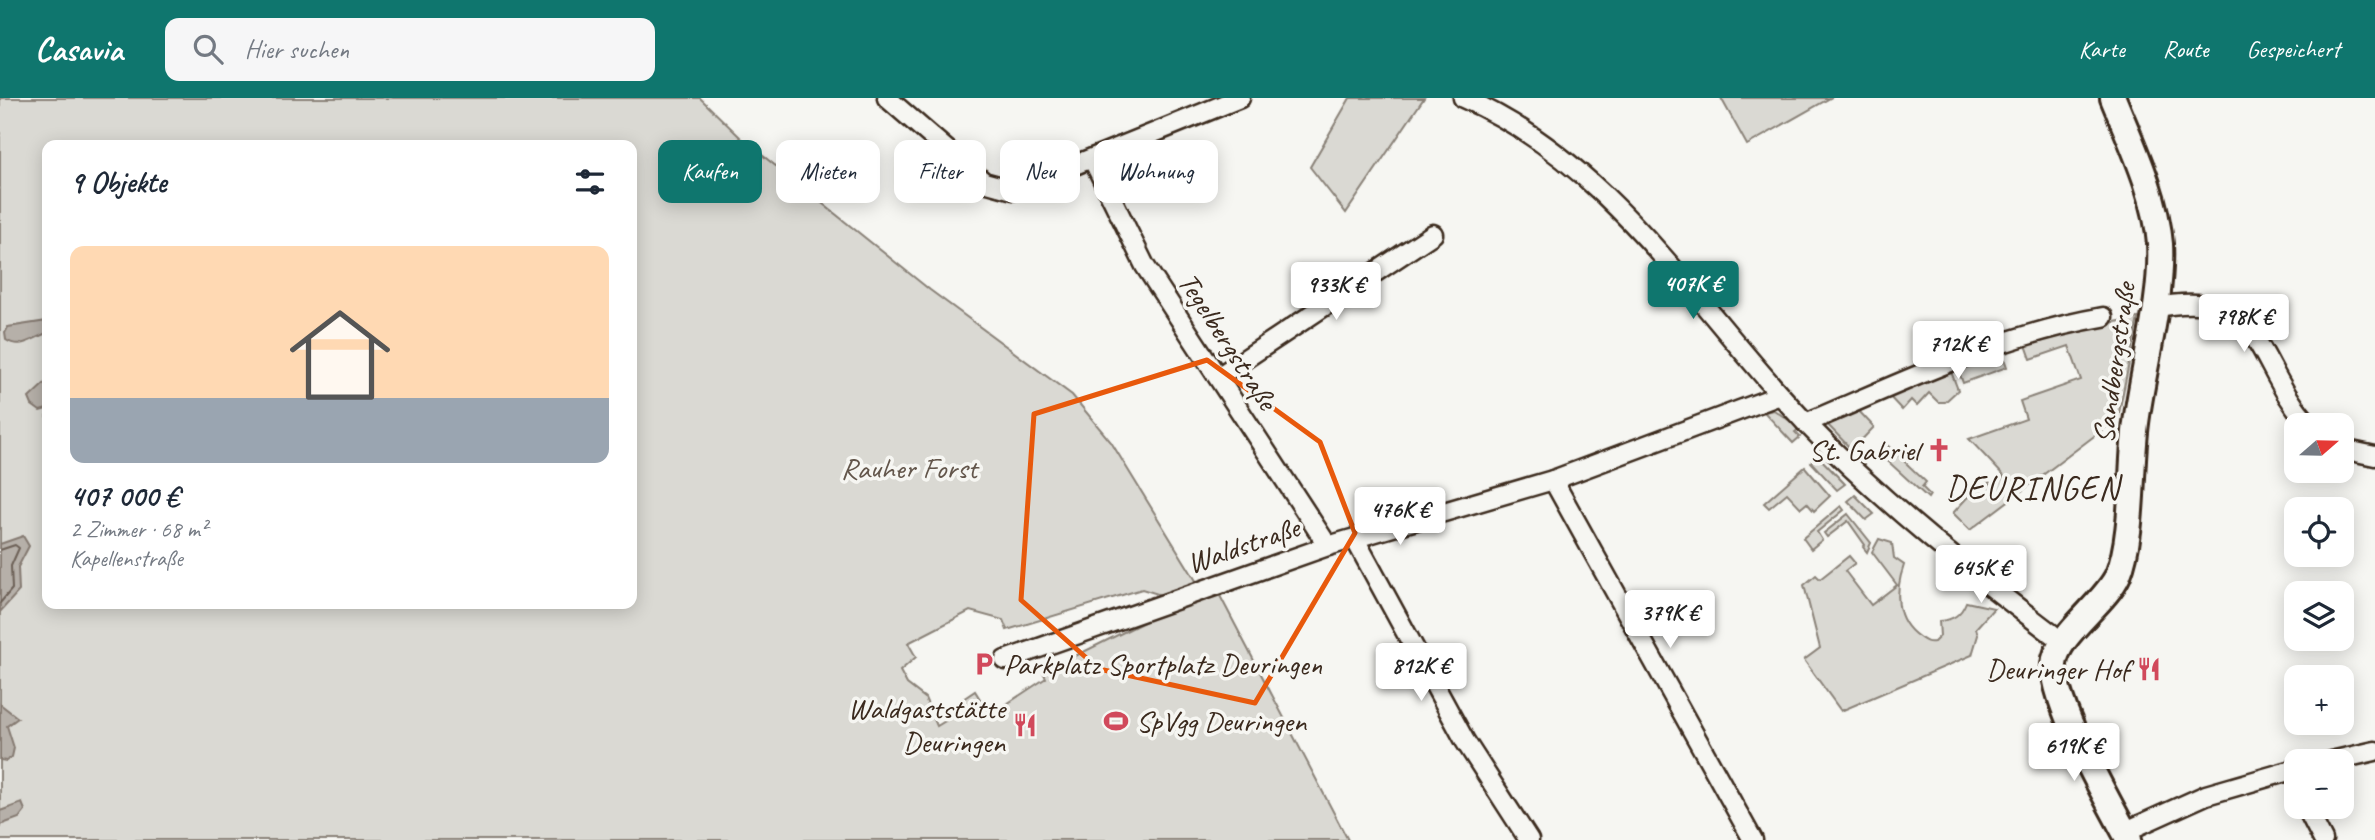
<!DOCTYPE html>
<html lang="de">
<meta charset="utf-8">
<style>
:root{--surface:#fff;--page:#f6f6f7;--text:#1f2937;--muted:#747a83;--line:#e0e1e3;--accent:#0f766e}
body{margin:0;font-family:Caveat,sans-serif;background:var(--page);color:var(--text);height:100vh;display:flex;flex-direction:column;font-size:26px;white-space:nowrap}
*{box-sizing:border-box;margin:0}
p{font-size:23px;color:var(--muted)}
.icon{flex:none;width:38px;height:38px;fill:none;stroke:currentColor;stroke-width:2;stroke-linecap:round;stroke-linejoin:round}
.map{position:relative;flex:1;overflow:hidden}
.drawer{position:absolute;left:42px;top:42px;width:595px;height:469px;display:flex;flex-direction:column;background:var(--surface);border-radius:14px;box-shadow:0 4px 18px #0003}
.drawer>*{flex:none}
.hud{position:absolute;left:658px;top:42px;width:665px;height:63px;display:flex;gap:14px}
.needle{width:46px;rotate:70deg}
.controls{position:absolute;left:2284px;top:315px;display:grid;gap:14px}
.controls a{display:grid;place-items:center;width:70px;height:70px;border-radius:14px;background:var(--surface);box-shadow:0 4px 18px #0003;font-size:35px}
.price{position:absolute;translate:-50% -60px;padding:0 16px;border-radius:7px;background:#fff;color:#222;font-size:23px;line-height:46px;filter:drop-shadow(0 2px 4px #0008)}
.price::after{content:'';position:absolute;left:50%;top:42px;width:21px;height:16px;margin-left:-10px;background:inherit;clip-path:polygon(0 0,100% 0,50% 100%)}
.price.current{background:var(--accent);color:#fff}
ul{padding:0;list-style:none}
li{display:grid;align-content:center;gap:14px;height:371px;padding:0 28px}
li+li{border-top:2px solid var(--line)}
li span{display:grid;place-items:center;height:217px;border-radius:14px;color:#555}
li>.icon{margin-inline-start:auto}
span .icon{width:126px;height:126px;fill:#fffc;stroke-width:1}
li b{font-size:30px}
h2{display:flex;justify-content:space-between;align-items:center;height:84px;padding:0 28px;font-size:30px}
.tag{padding:0 24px;border-radius:14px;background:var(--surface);box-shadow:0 4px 18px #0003;font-size:24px;line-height:63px}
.tag.current{background:var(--accent);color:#fff}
header{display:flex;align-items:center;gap:42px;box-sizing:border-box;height:98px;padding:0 35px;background:var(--accent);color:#fff}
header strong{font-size:33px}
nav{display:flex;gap:38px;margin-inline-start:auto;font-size:24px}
.search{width:490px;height:63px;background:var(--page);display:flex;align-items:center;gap:18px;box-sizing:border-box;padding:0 24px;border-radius:14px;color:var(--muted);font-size:26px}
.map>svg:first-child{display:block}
</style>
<header>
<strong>Casavia</strong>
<div class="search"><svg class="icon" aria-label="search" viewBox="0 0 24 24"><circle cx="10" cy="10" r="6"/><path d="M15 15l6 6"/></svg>Hier suchen</div>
<nav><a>Karte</a><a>Route</a><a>Gespeichert</a></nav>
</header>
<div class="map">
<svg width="2375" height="742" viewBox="0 0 2375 742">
<rect width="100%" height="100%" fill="#f6f6f2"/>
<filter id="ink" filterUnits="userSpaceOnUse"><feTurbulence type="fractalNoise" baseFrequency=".0143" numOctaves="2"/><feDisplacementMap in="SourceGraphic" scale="14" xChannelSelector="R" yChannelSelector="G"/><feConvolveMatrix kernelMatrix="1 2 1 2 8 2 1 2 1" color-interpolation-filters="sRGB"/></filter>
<g filter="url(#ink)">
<g fill="#dad9d3" stroke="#8a8278" stroke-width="2" fill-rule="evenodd">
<path d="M0,0H700L741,40L930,192L1072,297L1111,344L1198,486L1164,498L1142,491L1007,532L1003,522L970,513L908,545L916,559L900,573L907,586L925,600L937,628L968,609L963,601L975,593L990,617L1046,580L1043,574L1154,519L1152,515L1217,492L1348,742H0ZM47,47H632V506H47Z"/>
<path d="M1350,0H1424L1346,115L1310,69Z"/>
<path d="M1721,0H1830L1747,47Z"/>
<path d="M2138,220L2118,320L1970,432L1953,415L1985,380L1994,389L2004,378L1969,341L2026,321L2020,303L2081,282L2069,248L2031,261L2025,244L2054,234Z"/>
<path d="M2001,252L2007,269L1963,285L1957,268Z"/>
<path d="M1950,271L1958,292L1945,304H1938L1929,295L1917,308L1911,302L1902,312L1888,297Z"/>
<path d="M1857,311L1874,329L1852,352L1826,325Z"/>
<path d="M1774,312L1800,330L1795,334L1800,339L1793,345L1764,314Z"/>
<path d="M1887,347L1926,384L1922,389L1930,397L1928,400L1880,356Z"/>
<path d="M1817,357L1845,386L1837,392L1811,364Z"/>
<path d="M1805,369L1830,398L1814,413L1807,405L1801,410L1787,395L1769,410L1764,405Z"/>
<path d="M1855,397L1874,416L1866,422L1848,403Z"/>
<path d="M1841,408L1844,412L1817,434L1822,442L1811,451L1803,440Z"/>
<path d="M1848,416L1871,445L1867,454L1863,449L1865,447L1848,423L1827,439L1824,435Z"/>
<path d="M1879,441L1892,445L1894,460L1904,467C1895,493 1894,522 1919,539C1925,543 1927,545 1934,544L1940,538L1939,523C1953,522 1961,517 1966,504L1994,510L1976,530L1978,537L1972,557L1841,613L1804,562L1820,550L1804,487L1816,477L1820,481L1849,458L1855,465L1845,473L1871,507L1897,487L1872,454Z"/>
</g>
<g fill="#b6b0a9" stroke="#857a71" stroke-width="2">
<path d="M47,223V235C33,240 21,252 6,242L5,235L8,229Z"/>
<path d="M47,283V311L40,313L32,307L29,300Z"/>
<path d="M23,438L29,448L18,469L19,493L0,514V446Z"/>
<path d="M0,606L18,620L7,628L14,650L12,659L6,663L0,662Z"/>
<path d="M22,705L25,712L19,720L0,727V713Z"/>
</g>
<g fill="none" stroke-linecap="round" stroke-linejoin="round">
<path stroke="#6c6056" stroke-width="2" d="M0,452L15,447L19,450L11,468L12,491L0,505"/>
<g stroke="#3b2a1e" stroke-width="23">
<g id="street">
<path d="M887,0L984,84L1013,92L1240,0"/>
<path d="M1463,0C1612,64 1698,212 1806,325C1885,407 1973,476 2064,545"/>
<path d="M1093,62L1145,168L1328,448"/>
<path d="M2154,210C2267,186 2252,266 2310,327"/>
<path d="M1218,279L1433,136"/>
<path d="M1806,325C1903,284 1999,237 2103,219"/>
<path d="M2342,351L2375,358"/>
<path d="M1553,382L1753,742"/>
<path d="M1356,443L1465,643L1529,742"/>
<path d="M1005,562L1328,448L1553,382L1780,297"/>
<path d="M2331,663L2375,653"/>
<path d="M2306,709L2323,742"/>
<path d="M2124,734L2206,697L2296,671"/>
</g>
</g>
<g stroke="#3b2a1e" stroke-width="30">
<path id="secondary" d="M2113,0C2132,47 2156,96 2160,146C2163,200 2143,270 2136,325C2130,369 2134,438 2118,477C2105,506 2055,538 2054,567C2053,606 2109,705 2129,742"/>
</g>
<use href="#street" stroke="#f6f6f2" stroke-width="18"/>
<use href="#secondary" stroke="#f6f6f2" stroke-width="24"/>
</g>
</g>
<path fill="none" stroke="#e8590c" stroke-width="5" stroke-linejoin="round" d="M1207,262L1320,344L1355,435L1255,605L1099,571L1021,502L1034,316Z"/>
<defs>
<g id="church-bare" transform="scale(1.89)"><path d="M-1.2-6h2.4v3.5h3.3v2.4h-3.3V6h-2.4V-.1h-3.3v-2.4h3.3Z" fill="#d1495b" stroke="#f6f6f2" stroke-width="2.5" paint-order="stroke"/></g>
<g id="parking-bare" transform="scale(1.89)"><path d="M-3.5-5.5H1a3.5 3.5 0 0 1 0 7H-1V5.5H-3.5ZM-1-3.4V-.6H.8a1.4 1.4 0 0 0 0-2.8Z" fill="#d1495b" stroke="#f6f6f2" stroke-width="2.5" paint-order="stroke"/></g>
<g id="restaurant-bare" transform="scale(1.89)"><path d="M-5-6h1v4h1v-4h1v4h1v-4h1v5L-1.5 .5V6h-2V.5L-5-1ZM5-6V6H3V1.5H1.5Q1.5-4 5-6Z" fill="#d1495b" stroke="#f6f6f2" stroke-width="2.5" paint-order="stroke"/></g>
<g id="stadium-bare" transform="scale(1.89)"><path d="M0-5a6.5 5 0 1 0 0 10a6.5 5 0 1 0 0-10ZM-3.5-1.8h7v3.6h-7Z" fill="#d1495b" stroke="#f6f6f2" stroke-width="2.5" paint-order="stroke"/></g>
</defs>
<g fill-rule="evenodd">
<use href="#church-bare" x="1939" y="352"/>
<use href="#parking-bare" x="984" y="566"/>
<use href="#restaurant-bare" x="2149" y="571"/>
<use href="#stadium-bare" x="1116" y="623"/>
<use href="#restaurant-bare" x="1025" y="627"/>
</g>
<g text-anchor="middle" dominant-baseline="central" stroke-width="7" stroke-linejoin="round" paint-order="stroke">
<g font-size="30" fill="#3b2a1e" stroke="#f6f6f2">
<text transform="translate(1228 243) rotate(57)">Tegelbergstraße</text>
<text transform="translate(2114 265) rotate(-82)">Sandbergstraße</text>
<text transform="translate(1243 447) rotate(-19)">Waldstraße</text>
</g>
<g font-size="30" fill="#3b2a1e" stroke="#f6f6f2" text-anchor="end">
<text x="1919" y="352">St. Gabriel</text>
<text x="1004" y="566" text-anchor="start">Parkplatz Sportplatz Deuringen</text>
<text x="2129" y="571">Deuringer Hof</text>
<text x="1005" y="610">Waldgaststätte<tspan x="1005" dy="34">Deuringen</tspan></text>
<text x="1136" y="623" text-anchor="start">SpVgg Deuringen</text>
</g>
<g font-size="30" fill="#63564b" stroke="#f6f6f2">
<text x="909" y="370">Rauher Forst</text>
</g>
<g font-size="33" letter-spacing="2" fill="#3b2a1e" stroke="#f6f6f2">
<text x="2033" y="390">DEURINGEN</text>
</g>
</g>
</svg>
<div class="controls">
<a><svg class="needle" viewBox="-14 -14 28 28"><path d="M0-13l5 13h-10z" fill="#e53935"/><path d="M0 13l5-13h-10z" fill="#747a83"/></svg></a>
<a><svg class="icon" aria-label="locate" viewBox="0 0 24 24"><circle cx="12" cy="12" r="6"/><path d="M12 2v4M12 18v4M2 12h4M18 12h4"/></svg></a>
<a><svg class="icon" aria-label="layers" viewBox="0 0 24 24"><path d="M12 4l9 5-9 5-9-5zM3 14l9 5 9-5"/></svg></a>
<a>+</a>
<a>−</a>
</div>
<b class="price current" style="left:1693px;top:223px">407K €</b>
<b class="price" style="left:1336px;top:224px">933K €</b>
<b class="price" style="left:2244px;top:256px">798K €</b>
<b class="price" style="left:1958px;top:283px">712K €</b>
<b class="price" style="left:1400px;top:449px">476K €</b>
<b class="price" style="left:1981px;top:507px">645K €</b>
<b class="price" style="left:1670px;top:552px">379K €</b>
<b class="price" style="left:1421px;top:605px">812K €</b>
<b class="price" style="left:2074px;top:685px">619K €</b>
<div class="hud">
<a class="tag current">Kaufen</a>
<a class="tag">Mieten</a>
<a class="tag">Filter</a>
<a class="tag">Neu</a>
<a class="tag">Wohnung</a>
</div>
<section class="drawer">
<h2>9 Objekte<svg class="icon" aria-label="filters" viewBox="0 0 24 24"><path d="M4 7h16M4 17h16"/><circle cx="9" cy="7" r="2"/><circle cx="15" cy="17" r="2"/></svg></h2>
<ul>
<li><span style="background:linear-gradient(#ffd9b3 70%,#9aa5b1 0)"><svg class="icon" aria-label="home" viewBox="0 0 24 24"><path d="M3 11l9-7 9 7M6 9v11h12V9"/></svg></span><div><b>407 000 €</b><p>2 Zimmer · 68 m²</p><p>Kapellenstraße</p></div></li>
</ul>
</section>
</div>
